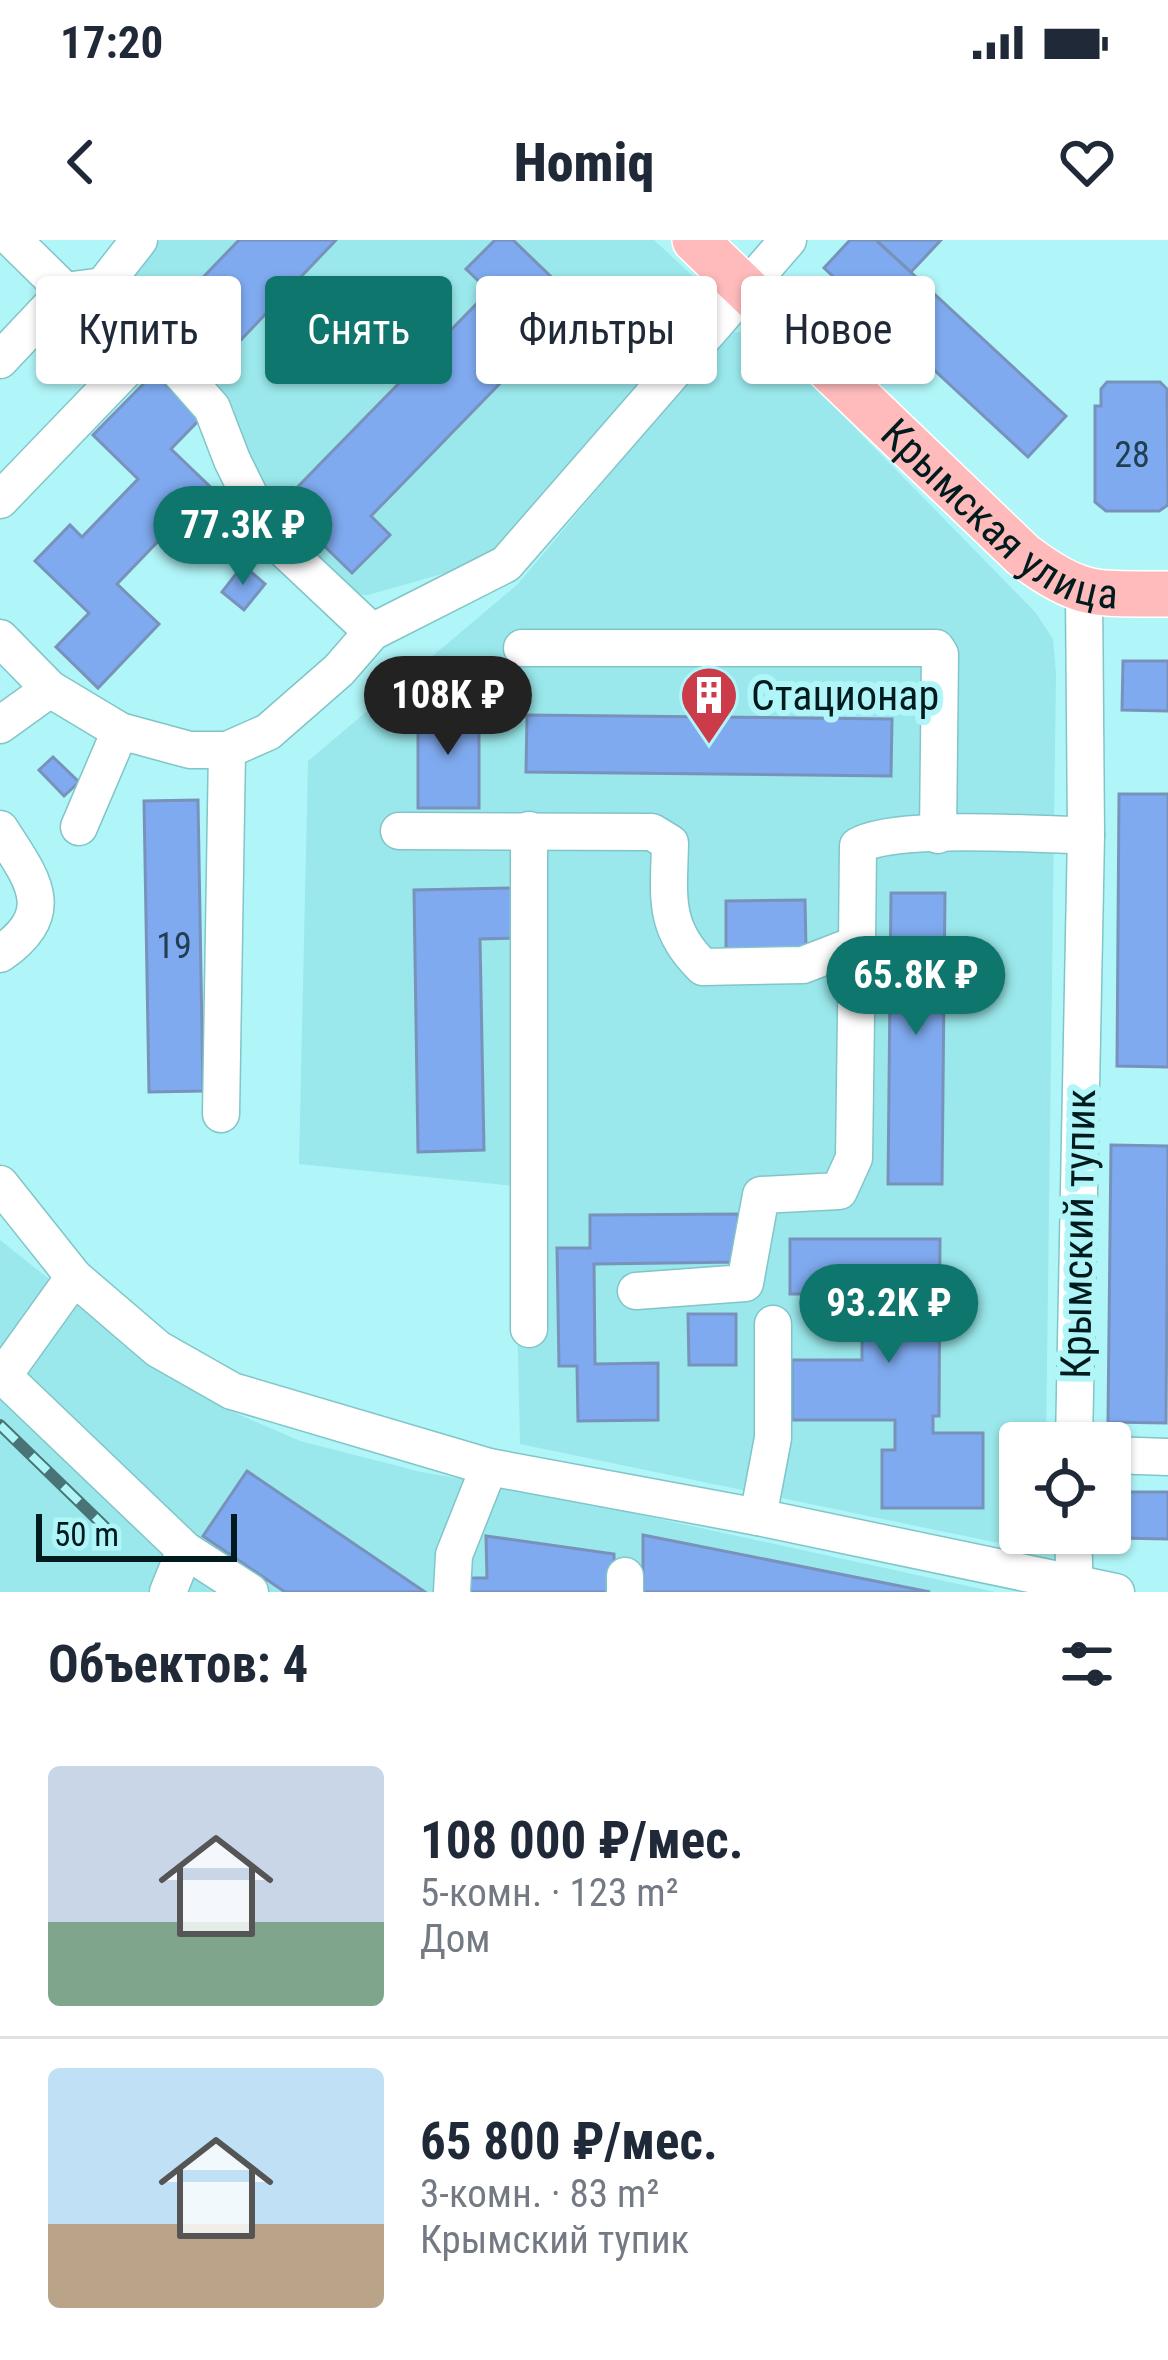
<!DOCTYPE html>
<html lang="ru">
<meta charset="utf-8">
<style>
:root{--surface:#fff;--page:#f2f2f3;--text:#1f2937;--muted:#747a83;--line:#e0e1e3;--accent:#0f766e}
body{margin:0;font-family:"Roboto Condensed",sans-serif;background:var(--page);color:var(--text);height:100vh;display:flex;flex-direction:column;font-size:45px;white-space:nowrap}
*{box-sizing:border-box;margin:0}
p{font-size:39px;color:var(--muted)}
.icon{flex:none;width:66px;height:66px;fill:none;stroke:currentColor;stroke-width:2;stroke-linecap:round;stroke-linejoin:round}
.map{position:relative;height:1352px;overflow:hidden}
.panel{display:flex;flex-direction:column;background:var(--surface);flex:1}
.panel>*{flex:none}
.banner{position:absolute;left:36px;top:36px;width:1098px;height:108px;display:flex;gap:24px}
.controls{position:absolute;left:999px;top:1182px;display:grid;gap:24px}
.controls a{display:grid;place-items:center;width:132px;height:132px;border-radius:12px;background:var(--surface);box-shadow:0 3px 9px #0004;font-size:60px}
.scale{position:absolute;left:36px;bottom:30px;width:201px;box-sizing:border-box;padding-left:12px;border:6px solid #001b1d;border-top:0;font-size:33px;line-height:42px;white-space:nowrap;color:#001b1d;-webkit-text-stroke:9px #b0f5f8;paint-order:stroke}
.price{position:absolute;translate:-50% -102px;padding:0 27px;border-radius:42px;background:var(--accent);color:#fff;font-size:39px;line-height:78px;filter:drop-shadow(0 3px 6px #0008)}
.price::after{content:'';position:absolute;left:50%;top:72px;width:36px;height:27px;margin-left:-18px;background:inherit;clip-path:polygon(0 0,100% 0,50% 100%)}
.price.selected{background:#222;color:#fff}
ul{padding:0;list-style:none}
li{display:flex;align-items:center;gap:36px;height:300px;padding:0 48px}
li+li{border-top:3px solid var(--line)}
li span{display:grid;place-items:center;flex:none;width:336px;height:240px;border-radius:12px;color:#555}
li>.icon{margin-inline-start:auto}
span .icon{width:144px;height:144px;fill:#fffc;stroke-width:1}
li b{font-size:51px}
h2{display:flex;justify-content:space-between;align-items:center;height:144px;padding:0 48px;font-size:51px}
.chip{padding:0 42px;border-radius:12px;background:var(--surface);box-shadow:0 3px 9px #0004;font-size:42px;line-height:108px}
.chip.selected{background:var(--accent);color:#fff}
.status{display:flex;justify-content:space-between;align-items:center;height:84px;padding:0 60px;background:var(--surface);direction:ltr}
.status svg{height:33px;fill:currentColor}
header{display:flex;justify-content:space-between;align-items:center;height:156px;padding:0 48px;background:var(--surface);font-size:54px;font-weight:800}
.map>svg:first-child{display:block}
</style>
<div class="status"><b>17:20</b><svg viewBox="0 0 49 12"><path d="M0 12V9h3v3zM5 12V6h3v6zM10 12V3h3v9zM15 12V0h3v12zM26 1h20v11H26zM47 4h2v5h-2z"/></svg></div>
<header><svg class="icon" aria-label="back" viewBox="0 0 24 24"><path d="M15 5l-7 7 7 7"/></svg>Homiq<svg class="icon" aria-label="heart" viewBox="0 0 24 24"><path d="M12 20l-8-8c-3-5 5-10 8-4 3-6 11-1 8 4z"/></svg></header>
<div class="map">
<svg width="1168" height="1352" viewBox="0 0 1168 1352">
<rect width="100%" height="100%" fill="#b0f5f8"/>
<g fill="#9ae8eb">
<path d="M160,0H654L709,51L713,64L495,309L477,324L368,355L351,354L280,283L233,199L234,169L130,39L132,28Z"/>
<path d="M729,92L762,93L1036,373L1053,399L1056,433L1046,1203H1020V1293H1038L1018,1307L520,1204L514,946L299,924L308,521L518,344Z"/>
<path d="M0,1000L171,1136L233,1172L300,1201L421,1232L526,1250L995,1352H0Z"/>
</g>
<g fill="#7faaef" stroke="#7892bb" stroke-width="3">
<path d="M239,0H336L238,103L186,55Z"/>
<path d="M495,0H513L598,82L566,115L546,96L371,276L390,295L352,333L281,264L489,51L466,29Z"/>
<path d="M850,0H876L1066,176L1028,217L824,28Z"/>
<path d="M876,0H941L911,32Z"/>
<path d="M154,133L201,178L171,209L223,259L181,302L169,290L117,344L159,384L98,448L56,407L89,373L35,321L70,285L82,297L138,239L93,195Z"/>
<path d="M1107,142H1160L1167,149L1168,265L1159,271H1106L1095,262V166H1101V149Z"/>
<path d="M243,325L265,344L244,370L222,352Z"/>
<path d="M1123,421H1168V471L1122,470Z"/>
<rect x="418" y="469" width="61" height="99"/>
<path d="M527,475L892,479L891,536L526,532Z"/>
<path d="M53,517L79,542L64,556L39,530Z"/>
<path d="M1119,554H1168V827L1117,826Z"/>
<path d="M198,560L203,851L149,852L144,561Z"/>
<path d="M515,648L516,698L480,699L484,910L418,912L414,650Z"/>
<path d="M891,653H945L942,944H888Z"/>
<path d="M805,660L806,708L726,710V661Z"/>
<path d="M1111,905L1168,906L1166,1183L1108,1182Z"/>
<path d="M738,974L739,1022L594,1024L595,1124L658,1123V1180L578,1181L577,1126H559L557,1008H590V975Z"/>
<path d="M790,999H940L939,1176H933V1193H983V1268H882V1210H895V1180H792V1120H862V1054H790Z"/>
<path d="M688,1074H736V1125H689Z"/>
<path d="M247,1231L425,1352H285L203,1296Z"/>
<path d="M1119,1252H1168V1299L1119,1298Z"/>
<path d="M643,1295L930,1352H643Z"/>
<path d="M486,1296L614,1314V1352H468V1338H487Z"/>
</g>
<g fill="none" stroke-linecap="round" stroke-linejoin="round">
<g stroke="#81c5c8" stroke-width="39">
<g id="minor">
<path d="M13,0L65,51"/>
<path d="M139,0L103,46L153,101"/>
<path d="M0,120L65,51L103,46"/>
<path d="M0,260L153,101L212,168L232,220L269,295L372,392"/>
<path d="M0,398L50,449L120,491L190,510H227L268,492L339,430L372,392L506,324L788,0"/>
<path d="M522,408H936L940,414L938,595"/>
<path d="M0,485L50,449"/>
<path d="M79,587L120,491"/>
<path d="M0,589C32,639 61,672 0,714"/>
<path d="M529,590V1089"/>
<path d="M399,591L652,592L670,603C669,656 662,687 703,727L803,725L857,704L858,606C893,584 1037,595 1086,595"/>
<path d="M221,874L227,510"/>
<path d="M0,944L74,1037L158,1109L232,1151L489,1227L758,1277L1116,1352"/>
<path d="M636,1051L745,1043L761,955L839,951L854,918L857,704"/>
<path d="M0,1133L185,1310L250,1352"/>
<path d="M3,1136L74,1037"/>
<path d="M1074,1203L1086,595L1084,353"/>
<path d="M1110,1215L1168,1217"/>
<path d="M758,1277L773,1198V1084"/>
<path d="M1073,1293L1075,1352"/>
<path d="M168,1352L185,1310"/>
<path d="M452,1352L454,1315L489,1227"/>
<path d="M625,1352V1336"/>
</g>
</g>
<g stroke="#fff" stroke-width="48">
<g id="major">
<path id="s1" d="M695,0L1023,315C1082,360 1098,353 1168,354"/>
</g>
</g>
<use href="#minor" stroke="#fff" stroke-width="36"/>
<use href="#major" stroke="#ffbbbc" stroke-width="45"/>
<g stroke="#487476" stroke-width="12">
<path id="rail" d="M0,1185L105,1287"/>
</g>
<use href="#rail" stroke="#b0f5f8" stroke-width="8" stroke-dasharray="22" stroke-linecap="butt"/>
</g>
<defs>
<g id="building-pin" transform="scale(3)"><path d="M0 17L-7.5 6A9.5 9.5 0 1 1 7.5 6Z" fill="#cc3b4a" stroke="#b0f5f8"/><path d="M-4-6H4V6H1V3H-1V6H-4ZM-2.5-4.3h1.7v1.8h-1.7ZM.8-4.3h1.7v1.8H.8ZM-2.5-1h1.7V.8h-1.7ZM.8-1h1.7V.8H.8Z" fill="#fff"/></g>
</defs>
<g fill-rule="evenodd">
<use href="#building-pin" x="709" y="455"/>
</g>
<g text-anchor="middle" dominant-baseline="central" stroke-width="12" stroke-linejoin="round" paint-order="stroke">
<g font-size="36" fill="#203f52">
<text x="1132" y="215">28</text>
<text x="174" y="706">19</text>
</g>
<g font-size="42" fill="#001b1d" stroke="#b0f5f8">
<text stroke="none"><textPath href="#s1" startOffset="414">Крымская улица</textPath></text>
<text transform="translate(1078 994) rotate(-89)">Крымский тупик</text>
</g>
<g font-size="42" fill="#001b1d" stroke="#b0f5f8" text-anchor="start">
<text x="751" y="455">Стационар</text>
</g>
</g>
</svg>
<div class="controls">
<a><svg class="icon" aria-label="locate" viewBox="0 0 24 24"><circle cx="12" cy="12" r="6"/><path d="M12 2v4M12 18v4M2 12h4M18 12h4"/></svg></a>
</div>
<div class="scale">50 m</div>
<b class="price" style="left:243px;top:348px">77.3K ₽</b>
<b class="price selected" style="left:448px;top:518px">108K ₽</b>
<b class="price" style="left:916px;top:798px">65.8K ₽</b>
<b class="price" style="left:889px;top:1126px">93.2K ₽</b>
<div class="banner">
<a class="chip">Купить</a>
<a class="chip selected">Снять</a>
<a class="chip">Фильтры</a>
<a class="chip">Новое</a>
</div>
</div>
<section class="panel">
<h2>Объектов: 4<svg class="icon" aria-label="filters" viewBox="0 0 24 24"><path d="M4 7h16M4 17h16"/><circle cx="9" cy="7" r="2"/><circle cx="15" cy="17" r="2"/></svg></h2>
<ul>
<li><span style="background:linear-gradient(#c9d6e8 65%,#7fa58c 0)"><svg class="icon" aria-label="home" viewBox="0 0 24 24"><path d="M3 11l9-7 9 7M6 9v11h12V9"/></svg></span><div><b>108 000 ₽/мес.</b><p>5-комн. · 123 m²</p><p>Дом</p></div></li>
<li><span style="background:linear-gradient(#bfe0f5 65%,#b9a48a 0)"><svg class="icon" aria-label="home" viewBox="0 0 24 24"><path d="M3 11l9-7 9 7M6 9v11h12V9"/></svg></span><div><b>65 800 ₽/мес.</b><p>3-комн. · 83 m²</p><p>Крымский тупик</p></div></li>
</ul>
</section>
